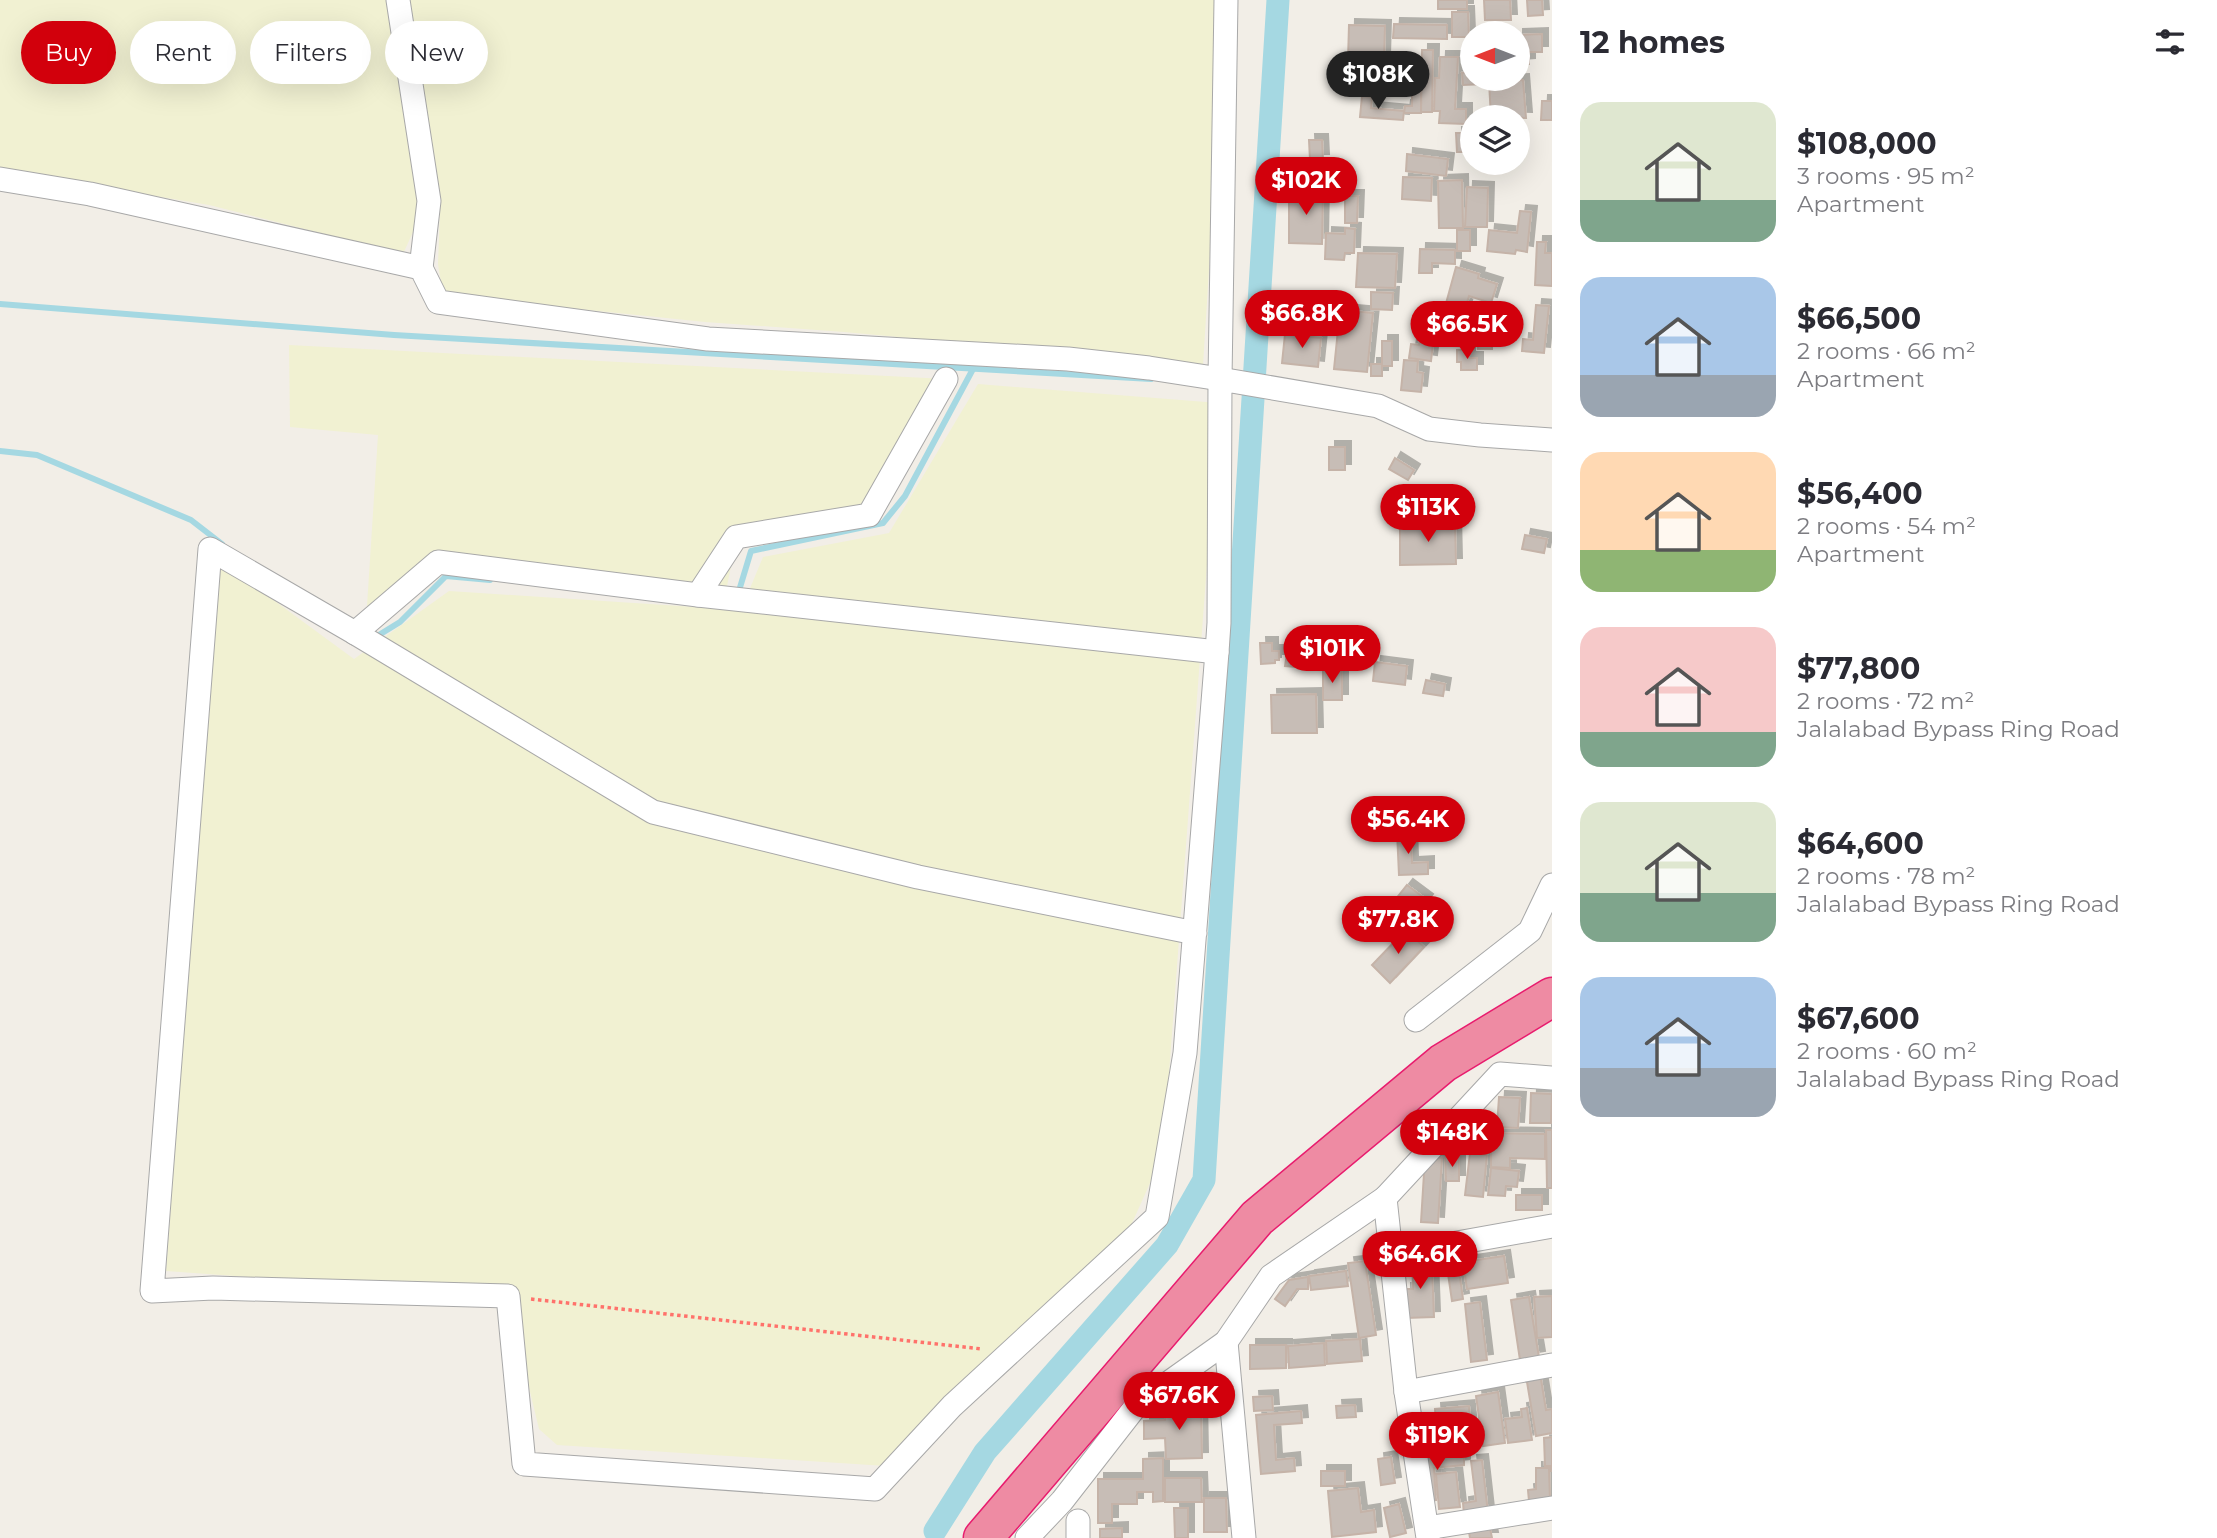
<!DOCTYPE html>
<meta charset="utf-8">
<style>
:root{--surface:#fff;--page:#f2f2f3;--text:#2b2b33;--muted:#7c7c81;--accent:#d2000c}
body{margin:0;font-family:Montserrat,sans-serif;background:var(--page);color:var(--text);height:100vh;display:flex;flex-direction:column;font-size:26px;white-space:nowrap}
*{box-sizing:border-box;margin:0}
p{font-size:23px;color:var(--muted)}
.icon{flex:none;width:38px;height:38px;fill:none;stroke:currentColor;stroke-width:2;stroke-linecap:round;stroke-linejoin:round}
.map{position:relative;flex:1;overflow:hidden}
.drawer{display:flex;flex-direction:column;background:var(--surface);width:665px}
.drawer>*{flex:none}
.banner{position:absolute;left:21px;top:21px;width:665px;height:63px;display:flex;gap:14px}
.needle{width:46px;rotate:270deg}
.fabs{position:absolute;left:1460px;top:21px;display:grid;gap:14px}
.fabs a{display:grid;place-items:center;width:70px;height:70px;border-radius:50%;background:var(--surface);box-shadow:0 7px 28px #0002;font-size:35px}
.price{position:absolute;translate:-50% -60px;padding:0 16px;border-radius:24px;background:var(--accent);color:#fff;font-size:23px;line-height:46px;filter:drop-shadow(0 2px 4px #0008)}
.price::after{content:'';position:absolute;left:50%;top:42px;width:21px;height:16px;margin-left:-10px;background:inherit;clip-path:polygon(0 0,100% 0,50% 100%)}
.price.active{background:#222;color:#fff}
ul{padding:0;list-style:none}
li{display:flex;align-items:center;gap:21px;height:175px;padding:0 28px}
li span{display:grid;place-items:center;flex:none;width:196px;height:140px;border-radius:21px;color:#555}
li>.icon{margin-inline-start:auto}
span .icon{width:84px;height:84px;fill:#fffc;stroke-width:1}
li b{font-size:30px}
h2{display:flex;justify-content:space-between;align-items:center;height:84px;padding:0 28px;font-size:30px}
.chip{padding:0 24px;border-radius:32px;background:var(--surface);box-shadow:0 7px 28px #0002;font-size:24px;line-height:63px}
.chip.active{background:var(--accent);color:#fff}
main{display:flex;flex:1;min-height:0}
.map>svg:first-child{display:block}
</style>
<main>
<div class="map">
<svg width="1552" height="1538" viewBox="0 0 1552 1538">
<defs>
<filter id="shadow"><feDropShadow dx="6" dy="-6" stdDeviation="0" flood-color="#0004"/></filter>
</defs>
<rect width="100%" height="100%" fill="#f2eee7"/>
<g fill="#f1f1d2">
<path d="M0,0H394L428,199L403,254L209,205L59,180L0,174Z"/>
<path d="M402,0H1226L1203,365L844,332L705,322L443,295L438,264L440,211Z"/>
<path d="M289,345L946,379L869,515L737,537L727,586L438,562L367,606L378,435L290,427Z"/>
<path d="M978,384L1219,403L1163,1154L1120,1250L886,1466L557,1445L539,1429L507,1296L166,1271L219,560L354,659L449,591L741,610L763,557L889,533Z"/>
</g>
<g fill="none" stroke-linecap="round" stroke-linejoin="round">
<g stroke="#a5d8e2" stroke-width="6">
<path d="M0,304L394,335L1151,379"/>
<path d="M0,451L37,455L191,520L222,544"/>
<path d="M738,594L751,551L883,523L905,496L973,369"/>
<path d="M374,638L400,622L446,576L490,580"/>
</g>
<path stroke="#a5d8e2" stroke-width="23" d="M935,1531L985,1452L1167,1245L1204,1180L1278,0"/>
</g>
<g fill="#c7bdb6" stroke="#c5b3a8" stroke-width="2" filter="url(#shadow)">
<rect x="1438" y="0" width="29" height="9"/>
<path d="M1484,0H1510L1511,20H1485Z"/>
<path d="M1527,0H1542L1543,15L1528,16Z"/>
<path d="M1452,12H1468L1469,37H1452Z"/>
<path d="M1394,24L1447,25V39L1393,38Z"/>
<path d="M1349,25L1385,26L1384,61L1348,60Z"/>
<path d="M1542,34V52H1529V64L1517,65V35Z"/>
<path d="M1422,50H1433L1432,112H1421Z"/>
<path d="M1440,57H1458L1455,109H1466V124L1439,123L1440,111H1434L1435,78H1439Z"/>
<path d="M1472,72V79H1484L1485,84L1463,85L1462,73Z"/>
<path d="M1523,80L1526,118L1491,117L1489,82Z"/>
<path d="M1412,87H1421V113H1404L1405,106H1412Z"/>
<path d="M1362,96L1372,97L1371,108L1404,111L1403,120L1360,117Z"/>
<path d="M1542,101H1552V120H1541Z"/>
<path d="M1456,133H1472V143H1468L1469,152H1457Z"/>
<path d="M1309,140H1322L1323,160H1310Z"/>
<path d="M1407,154L1448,159L1446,176L1406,171Z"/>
<path d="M1403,177L1432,178L1431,201L1402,199Z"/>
<path d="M1462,180L1463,228H1439L1438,181Z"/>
<path d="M1467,187L1488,188L1487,227H1465Z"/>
<path d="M1289,190L1323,191L1322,244L1289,243Z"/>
<path d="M1345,196H1358L1357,223H1345Z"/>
<path d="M1520,211L1531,212L1527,252L1516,250L1515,254L1487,251L1489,230L1517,233Z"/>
<path d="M1345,228L1355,229L1354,253H1345L1344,260L1325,259L1326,233L1345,234Z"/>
<rect x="1457" y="230" width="13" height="21"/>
<path d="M1537,242H1546L1545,253H1552V286L1535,285Z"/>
<path d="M1420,249L1455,250V264L1432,263V273H1419Z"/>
<path d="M1358,253L1397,254L1395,288L1356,287Z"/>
<path d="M1456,267L1479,274L1478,278L1497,284L1491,303L1469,296L1461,323L1442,318Z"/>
<path d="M1371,292L1393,293L1392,310L1371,309Z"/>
<path d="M1282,297H1320V323L1282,322Z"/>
<path d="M1536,305L1549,306L1544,353L1522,351L1523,339L1533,340Z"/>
<path d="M1423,309L1437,310L1431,361L1409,358L1411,344L1419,345Z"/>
<path d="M1340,310L1373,313L1367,372L1334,369Z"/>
<path d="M1485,320H1501V335L1492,336V349H1478L1477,333H1485Z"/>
<path d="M1461,324L1471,325L1470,346L1460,345Z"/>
<path d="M1285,334L1321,338L1318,367L1282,363Z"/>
<rect x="1382" y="341" width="10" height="25"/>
<path d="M1457,350H1469V358H1477V370H1461V362H1457Z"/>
<path d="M1404,360L1418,361L1417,372L1423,373L1421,392L1401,390Z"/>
<rect x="1371" y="364" width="11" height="12"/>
<rect x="1329" y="447" width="16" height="23"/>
<path d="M1395,458L1414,470L1408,480L1389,469Z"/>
<path d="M1455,522L1456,564L1400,565V523Z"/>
<path d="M1525,535L1547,539L1544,553L1522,549Z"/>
<path d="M1260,643H1272V651H1279V660H1275V663L1261,664Z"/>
<path d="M1287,653L1324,656L1323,669L1285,666Z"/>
<path d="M1375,662L1407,666L1405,685L1373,681Z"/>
<rect x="1323" y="670" width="19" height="30"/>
<path d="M1426,680L1445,684L1443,696L1423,693Z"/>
<path d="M1316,694L1317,733H1272L1271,695Z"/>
<path d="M1411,830L1412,863L1428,862V874L1399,875L1397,831Z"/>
<path d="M1407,885L1427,900L1418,911L1411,906L1397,924L1384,914Z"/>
<path d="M1406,930L1424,947L1390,983L1372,965Z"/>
<path d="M1531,1093L1552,1094L1551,1123H1530Z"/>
<path d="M1499,1097L1520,1098L1518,1128L1497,1127Z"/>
<path d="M1546,1130H1552V1188H1547Z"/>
<path d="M1491,1133L1545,1134V1159L1510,1158V1168L1491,1167Z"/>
<path d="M1470,1153L1487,1155L1483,1197L1465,1195Z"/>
<path d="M1425,1157L1442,1158L1438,1223L1421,1222Z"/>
<path d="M1445,1157H1459V1181H1446Z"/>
<path d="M1491,1168L1519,1171L1517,1187L1506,1186L1505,1196L1488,1195Z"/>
<rect x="1516" y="1195" width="26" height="15"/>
<path d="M1456,1248L1463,1299L1452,1301L1446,1260L1424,1263L1423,1253Z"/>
<path d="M1422,1252L1423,1267L1432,1266L1434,1317L1406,1318L1405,1289H1413L1412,1253Z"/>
<path d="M1504,1256L1508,1283L1467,1289L1463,1262Z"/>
<path d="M1365,1261L1376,1335L1359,1338L1348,1263Z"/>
<path d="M1346,1271L1348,1286L1311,1290L1309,1276Z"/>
<path d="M1308,1277V1289H1297L1285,1306L1275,1299L1289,1280Z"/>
<path d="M1552,1296V1337L1537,1338L1534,1297Z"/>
<path d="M1529,1297L1539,1357L1520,1360L1511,1300Z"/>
<path d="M1480,1302L1487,1360L1471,1362L1465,1304Z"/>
<path d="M1360,1339L1362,1361L1327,1364L1326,1341Z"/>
<path d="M1324,1343L1325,1365L1289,1368L1288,1346Z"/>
<path d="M1250,1345H1286V1368L1250,1369Z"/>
<path d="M1540,1373L1546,1410L1552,1409V1433L1536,1436L1526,1376Z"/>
<path d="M1498,1392L1505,1443L1483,1446L1476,1396Z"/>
<path d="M1272,1396L1273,1410L1254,1411L1253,1397Z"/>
<path d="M1201,1405L1202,1458L1166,1459L1165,1438L1144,1439V1421L1165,1420V1406Z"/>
<path d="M1355,1405L1356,1417L1337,1418L1336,1406Z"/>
<path d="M1469,1406L1472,1450L1438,1452L1435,1409Z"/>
<path d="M1527,1408L1532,1440L1508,1443L1505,1419L1522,1417L1521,1409Z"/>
<path d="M1301,1411L1302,1423L1274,1425L1276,1460L1294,1458L1295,1471L1261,1474L1256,1415Z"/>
<path d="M1552,1437V1471H1550V1466H1545L1544,1438Z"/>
<path d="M1464,1455V1465L1434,1468L1436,1500L1426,1501L1422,1459Z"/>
<path d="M1391,1457L1395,1483L1381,1485L1378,1459Z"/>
<path d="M1163,1458V1501L1153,1502V1492H1137V1504H1112V1523H1098V1479H1143V1459Z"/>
<path d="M1482,1460L1488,1513L1464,1515L1463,1503L1476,1501L1471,1461Z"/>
<path d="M1536,1468H1549L1550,1501H1529L1528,1490L1536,1489Z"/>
<rect x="1321" y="1471" width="24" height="15"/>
<path d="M1456,1472L1460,1507L1439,1509L1436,1474Z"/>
<path d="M1165,1478H1201L1202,1502H1165Z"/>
<path d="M1358,1488L1361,1512L1374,1510L1376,1532L1332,1537L1328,1491Z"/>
<path d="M1204,1498H1226L1227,1532H1204Z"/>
<path d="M1399,1504L1406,1533L1390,1537L1384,1508Z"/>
<path d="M1174,1508H1188V1538H1175Z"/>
<path d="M1122,1528V1538H1100V1529Z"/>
<path d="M1490,1528L1492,1538H1470L1469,1532Z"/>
</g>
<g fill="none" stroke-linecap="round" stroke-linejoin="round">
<g stroke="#a8a8a8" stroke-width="25">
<g id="street">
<path d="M398,0L429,201L421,268"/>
<path d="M0,179L90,194L421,268L438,302L708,339L1068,359L1149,368L1220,379L1226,0"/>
<path d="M698,595L736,537L869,515L946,379"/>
<path d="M355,633L438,562L698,595L1217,652"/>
<path d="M1195,933L918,877L653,812L355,633L210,549L152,1291L213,1288L508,1296L524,1464L875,1489L952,1406L1157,1217L1185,1053L1217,652L1219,623L1220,379L1378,406L1429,429L1480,435L1552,440"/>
<path d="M1416,1020L1530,931L1552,885"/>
<path d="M1385,1198L1406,1392L1428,1538"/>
<path d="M1390,1255L1552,1226"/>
<path d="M1226,1342L1244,1538"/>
<path d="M1406,1392L1552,1365"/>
<path d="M1078,1521V1538"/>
<path d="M1427,1528L1552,1508"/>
<path d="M1027,1538L1062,1501L1136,1406L1226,1342L1271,1276L1385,1198L1500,1074L1552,1078"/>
</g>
</g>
<g stroke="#e81c6e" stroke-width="41">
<path id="highway" d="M983,1538L1257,1218L1443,1063L1552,997"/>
</g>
<path stroke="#ff726b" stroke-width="3.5" stroke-dasharray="3.5 3.5" stroke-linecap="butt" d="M531,1299L982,1349"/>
<use href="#street" stroke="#fff" stroke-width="23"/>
<use href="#highway" stroke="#ee8ba3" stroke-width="38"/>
</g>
</svg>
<div class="fabs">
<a><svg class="needle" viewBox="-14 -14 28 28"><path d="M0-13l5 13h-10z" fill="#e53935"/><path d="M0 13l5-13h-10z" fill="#7c7c81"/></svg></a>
<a><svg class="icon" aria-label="layers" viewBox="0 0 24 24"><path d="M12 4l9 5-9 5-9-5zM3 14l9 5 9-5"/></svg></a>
</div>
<b class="price active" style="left:1378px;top:111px">$108K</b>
<b class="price" style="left:1306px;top:217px">$102K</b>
<b class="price" style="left:1302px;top:350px">$66.8K</b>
<b class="price" style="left:1467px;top:361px">$66.5K</b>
<b class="price" style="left:1428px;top:544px">$113K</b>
<b class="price" style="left:1332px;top:685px">$101K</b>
<b class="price" style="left:1408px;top:856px">$56.4K</b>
<b class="price" style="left:1398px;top:956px">$77.8K</b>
<b class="price" style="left:1452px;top:1169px">$148K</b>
<b class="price" style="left:1420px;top:1291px">$64.6K</b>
<b class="price" style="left:1179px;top:1432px">$67.6K</b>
<b class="price" style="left:1437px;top:1472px">$119K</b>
<div class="banner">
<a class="chip active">Buy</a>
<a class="chip">Rent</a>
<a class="chip">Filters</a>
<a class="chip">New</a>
</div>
</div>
<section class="drawer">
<h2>12 homes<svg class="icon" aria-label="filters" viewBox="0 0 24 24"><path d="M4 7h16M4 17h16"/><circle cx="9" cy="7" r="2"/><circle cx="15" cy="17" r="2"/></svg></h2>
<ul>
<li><span style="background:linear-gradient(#dfe7d0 70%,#7fa58c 0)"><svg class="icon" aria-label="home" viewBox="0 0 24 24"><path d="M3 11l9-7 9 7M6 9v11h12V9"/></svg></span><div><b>$108,000</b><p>3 rooms · 95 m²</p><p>Apartment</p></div></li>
<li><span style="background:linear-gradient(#a9c7e8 70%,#9aa5b1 0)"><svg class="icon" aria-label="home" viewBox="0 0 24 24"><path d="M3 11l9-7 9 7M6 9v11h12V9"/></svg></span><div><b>$66,500</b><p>2 rooms · 66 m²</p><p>Apartment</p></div></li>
<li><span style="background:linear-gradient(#ffd9b3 70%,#8fb573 0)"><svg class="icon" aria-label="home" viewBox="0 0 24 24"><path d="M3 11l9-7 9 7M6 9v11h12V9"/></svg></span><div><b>$56,400</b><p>2 rooms · 54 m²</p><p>Apartment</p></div></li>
<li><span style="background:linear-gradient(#f6c9c9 75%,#7fa58c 0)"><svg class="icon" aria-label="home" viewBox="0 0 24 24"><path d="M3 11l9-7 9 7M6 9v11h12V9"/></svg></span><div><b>$77,800</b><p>2 rooms · 72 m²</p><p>Jalalabad Bypass Ring Road</p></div></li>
<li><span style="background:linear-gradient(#dfe7d0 65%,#7fa58c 0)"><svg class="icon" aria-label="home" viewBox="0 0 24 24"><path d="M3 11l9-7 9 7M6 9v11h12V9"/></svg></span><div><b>$64,600</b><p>2 rooms · 78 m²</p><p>Jalalabad Bypass Ring Road</p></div></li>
<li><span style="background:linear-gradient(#a9c7e8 65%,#9aa5b1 0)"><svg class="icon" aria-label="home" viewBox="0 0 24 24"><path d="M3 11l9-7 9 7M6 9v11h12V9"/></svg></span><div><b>$67,600</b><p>2 rooms · 60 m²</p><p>Jalalabad Bypass Ring Road</p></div></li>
</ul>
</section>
</main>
